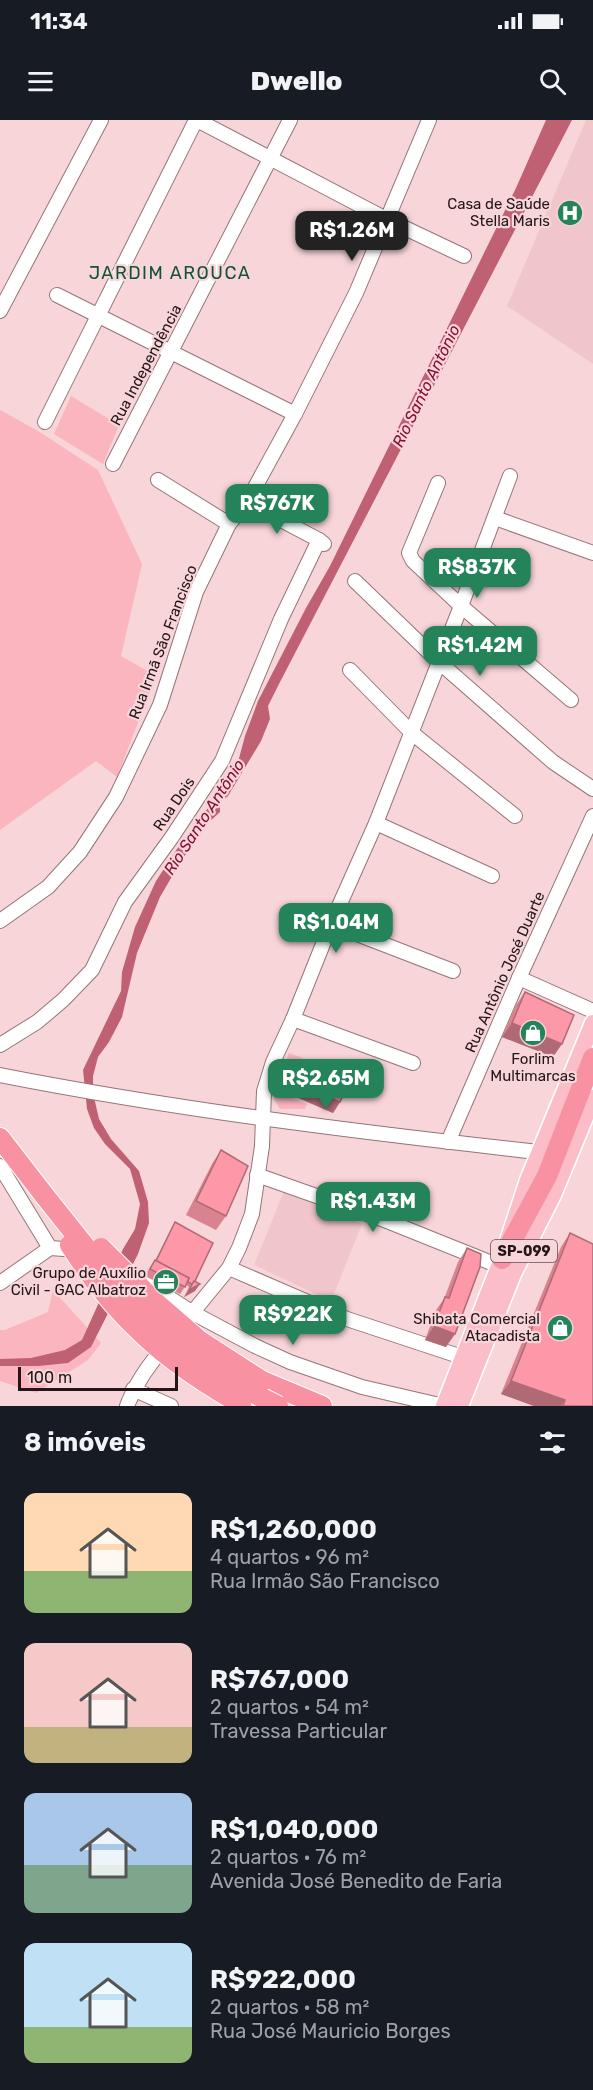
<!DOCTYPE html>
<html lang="pt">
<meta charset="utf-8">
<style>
:root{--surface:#171b24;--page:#242831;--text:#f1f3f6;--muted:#9ea1a6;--accent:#25835a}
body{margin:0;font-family:Rubik,sans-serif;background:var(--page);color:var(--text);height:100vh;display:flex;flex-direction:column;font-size:22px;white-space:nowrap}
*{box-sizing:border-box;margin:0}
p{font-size:20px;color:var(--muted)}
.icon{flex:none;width:33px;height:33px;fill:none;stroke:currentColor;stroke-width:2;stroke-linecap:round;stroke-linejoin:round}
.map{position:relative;height:1286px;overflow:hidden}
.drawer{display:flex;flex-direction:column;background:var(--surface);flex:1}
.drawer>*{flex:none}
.scale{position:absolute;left:18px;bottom:15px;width:160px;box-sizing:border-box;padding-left:6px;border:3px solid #221618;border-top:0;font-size:16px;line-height:21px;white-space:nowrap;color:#221618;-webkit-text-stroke:4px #f8d5d9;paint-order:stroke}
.price{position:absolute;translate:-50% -51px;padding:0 14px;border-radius:12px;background:var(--accent);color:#fff;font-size:20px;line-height:39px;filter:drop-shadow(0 2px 3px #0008)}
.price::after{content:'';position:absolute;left:50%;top:36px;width:18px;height:14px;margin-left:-9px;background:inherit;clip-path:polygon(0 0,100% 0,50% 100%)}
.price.current{background:#222;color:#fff}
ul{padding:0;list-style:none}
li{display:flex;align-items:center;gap:18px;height:150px;padding:0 24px}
li span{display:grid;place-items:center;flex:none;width:168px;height:120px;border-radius:12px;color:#555}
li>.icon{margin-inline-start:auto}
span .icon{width:72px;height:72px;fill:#fffc;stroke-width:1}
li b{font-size:26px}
h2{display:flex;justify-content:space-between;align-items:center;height:72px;padding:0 24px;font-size:26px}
.status{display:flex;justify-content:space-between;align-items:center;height:42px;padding:0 30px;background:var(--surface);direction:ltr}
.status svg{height:16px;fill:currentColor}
header{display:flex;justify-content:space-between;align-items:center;height:78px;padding:0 24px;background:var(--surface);font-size:27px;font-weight:800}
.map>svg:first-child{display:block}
</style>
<div class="status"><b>11:34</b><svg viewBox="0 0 49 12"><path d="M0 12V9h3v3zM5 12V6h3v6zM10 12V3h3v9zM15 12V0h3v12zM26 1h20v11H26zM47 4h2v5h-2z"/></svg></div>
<header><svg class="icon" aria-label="menu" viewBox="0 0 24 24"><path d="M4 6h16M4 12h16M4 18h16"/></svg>Dwello<svg class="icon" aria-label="search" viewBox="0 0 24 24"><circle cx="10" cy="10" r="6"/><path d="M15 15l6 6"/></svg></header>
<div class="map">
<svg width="593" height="1286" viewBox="0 0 593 1286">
<rect width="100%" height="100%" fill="#f8d5d9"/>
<g fill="#f1c6cb">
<path d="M586,0H593V244L507,186Z"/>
<path d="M284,1071L362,1104L331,1181L254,1145Z"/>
</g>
<g fill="#fbb5bf">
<path d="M71,276L119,305L103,344L54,314Z"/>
<path d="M0,290L38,311L98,350L142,444L121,536L156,556L117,657L96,641L0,710Z"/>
<path d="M289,933L303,938L294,953L300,955L288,974L292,978L307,984L305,989H280L273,977Z"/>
<path d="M53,1170L101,1223L88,1240L36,1273L0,1261V1210H5L48,1192Z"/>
</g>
<path fill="#bf6172" d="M546,0H572L280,562L268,586L270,599L261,621L228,676L220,682V692L208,703L181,741L160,777L137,833L122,897L109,922L98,937L93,956V973L99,999L111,1019L139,1051L148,1082L149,1103L138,1134L91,1227L68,1243L38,1246H0V1239L31,1238L65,1230L82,1220L123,1129L135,1109L140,1084L130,1049L105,1024L94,1008L87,989L83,950L121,871L122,852L135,807L156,761L177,729L230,659L238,642L245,616L258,581L306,488L330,446L516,68Z"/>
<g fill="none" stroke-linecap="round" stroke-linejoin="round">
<g stroke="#947578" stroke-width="16">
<g id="minor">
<path d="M197,0L388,100L464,136"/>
<path d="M57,175L295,294"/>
<path d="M0,191L101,0"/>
<path d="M45,302L196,0"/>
<path d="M113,344L290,0"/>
<path d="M158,360L229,404"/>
<path d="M438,363L409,433L413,441L461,486L571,580"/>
<path d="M247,382L319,420L324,424"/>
<path d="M495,398L593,433"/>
<path d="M355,461L439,542L553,642L593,669"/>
<path d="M350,550L412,613L515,696"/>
<path d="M376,703L492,756"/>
<path d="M0,801L48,767L80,732L116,677L160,585L196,472L229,404L247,382L295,294L356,173L429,0"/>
<path d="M331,804L453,851"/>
<path d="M519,858L593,891"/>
<path d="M293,899L413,943"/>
<path d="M0,925L37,902L63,880L92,850L125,782L172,717L222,641L281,499L319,420"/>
<path d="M0,955C178,990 359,1012 538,1032"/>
<path d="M448,1022L519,858L593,696"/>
<path d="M0,1046L50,1128"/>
<path d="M257,1055L387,1101L499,1146"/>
<path d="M50,1128L78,1130"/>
<path d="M229,1148L347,1199L462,1237"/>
<path d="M138,1158L193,1193L255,1226L290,1242L362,1267L444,1286"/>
<path d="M0,1163L50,1128"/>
<path d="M178,1210L229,1148L239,1128L252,1094L262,1026L264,971L273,942L293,899L331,804L376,703L461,486L510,356"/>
<path d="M133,1269L171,1286"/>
<path d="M127,1286C136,1262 149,1244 166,1225"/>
</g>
</g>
<g stroke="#fff" stroke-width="19">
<g id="major">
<path d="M444,1286L502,1139L528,1060L593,903"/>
<path d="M460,1286L513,1154L553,1075L593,978"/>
</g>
</g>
<g stroke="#fff" stroke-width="22">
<g id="highway">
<path d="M0,1018L44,1075"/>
<path d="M502,1139L547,1056L593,938"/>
<path d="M262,1261L322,1286"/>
</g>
</g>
<use href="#minor" stroke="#fff" stroke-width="14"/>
<use href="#major" stroke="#fbbdc7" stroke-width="16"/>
<use href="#highway" stroke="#f891a2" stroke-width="20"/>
<g stroke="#fff" stroke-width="22" stroke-linecap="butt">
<g id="highway-bridge">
<path d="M44,1075C77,1116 108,1158 146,1195C185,1232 230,1262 278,1286"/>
<path d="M70,1125C116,1198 167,1243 241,1284"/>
<path d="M101,1128L155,1182L200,1221L262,1261"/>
</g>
</g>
<use href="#highway-bridge" stroke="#f891a2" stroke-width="20"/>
</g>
<g fill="#d98390">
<path d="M525,872L553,937L502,917L516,885Z"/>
<path d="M308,949L340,982L333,993L294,976L301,959Z"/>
<path d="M221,1030L226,1096L216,1110L186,1095L212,1044Z"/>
<path d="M175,1102L195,1161V1171L184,1177L189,1167L186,1165L180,1174L145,1156L150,1147L155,1141Z"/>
<path d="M570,1113L593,1286H534L501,1274L561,1127Z"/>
<path d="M467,1128L446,1227L425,1220L436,1190L444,1179L458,1142Z"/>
</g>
<g fill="#b06a76">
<path d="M512,903L562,924L553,937L502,917Z"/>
<path d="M301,966L340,982L333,993L294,976Z"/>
<path d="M200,1164L195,1171L184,1177L189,1170Z"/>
<path d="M434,1206L455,1214L446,1227L425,1220Z"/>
<path d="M511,1261L565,1280L561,1286H534L501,1274Z"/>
</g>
<g fill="#fc98a8" stroke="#b06a76" stroke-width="1.5">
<path d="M525,872L574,895L562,924L512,903Z"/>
<path d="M308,949L348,965L340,982L301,966Z"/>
<path d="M221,1030L248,1046L226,1096L196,1081Z"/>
<path d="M175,1102L213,1123L195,1161L192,1164L188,1162L189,1158L156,1141Z"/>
<path d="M570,1113L593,1124V1286H563L565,1280L511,1261Z"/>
<path d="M467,1128L481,1134L480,1147L455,1214L434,1206L445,1177L449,1178Z"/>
<path d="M155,1140L189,1158L185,1167L150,1149Z"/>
<path d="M194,1161L200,1164L189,1170Z"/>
</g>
<defs>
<g id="hospital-disc" transform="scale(1.35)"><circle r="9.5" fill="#25835a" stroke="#f8d5d9"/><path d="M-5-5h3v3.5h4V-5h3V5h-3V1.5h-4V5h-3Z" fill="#fff"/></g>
<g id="shop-disc" transform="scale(1.35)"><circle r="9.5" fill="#25835a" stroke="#f8d5d9"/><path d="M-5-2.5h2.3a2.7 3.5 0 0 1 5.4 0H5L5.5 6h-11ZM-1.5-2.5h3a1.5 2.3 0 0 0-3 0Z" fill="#fff"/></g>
<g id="office-disc" transform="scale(1.35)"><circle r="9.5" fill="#25835a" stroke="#f8d5d9"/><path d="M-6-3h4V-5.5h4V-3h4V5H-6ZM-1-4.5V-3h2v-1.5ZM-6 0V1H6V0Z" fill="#fff"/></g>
</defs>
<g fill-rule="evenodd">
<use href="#hospital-disc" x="570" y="93"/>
<use href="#shop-disc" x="533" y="913"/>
<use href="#office-disc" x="166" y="1162"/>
<use href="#shop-disc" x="560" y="1208"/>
</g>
<g text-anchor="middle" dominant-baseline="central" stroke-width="4.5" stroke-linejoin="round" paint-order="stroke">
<rect fill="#f8d5d9" stroke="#624f52" stroke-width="1.5" x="491" y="1120" width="66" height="22" rx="4.5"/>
<g font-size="14" font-weight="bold" fill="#221618">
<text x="524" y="1131">SP-099</text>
</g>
<g font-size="15" fill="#221618" stroke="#f8d5d9" text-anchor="end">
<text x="550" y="84">Casa de Saúde<tspan x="550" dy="17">Stella Maris</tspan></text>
<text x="533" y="939" text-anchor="middle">Forlim<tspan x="533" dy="17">Multimarcas</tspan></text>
<text x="146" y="1153">Grupo de Auxílio<tspan x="146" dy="17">Civil - GAC Albatroz</tspan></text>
<text x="540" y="1199">Shibata Comercial<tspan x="540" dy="17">Atacadista</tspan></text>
</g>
<g font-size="15" fill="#221618" stroke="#f8d5d9">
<text transform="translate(146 245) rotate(-62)">Rua Independência</text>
<text transform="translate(163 522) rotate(-69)">Rua Irmã São Francisco</text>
<text transform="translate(174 684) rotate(-56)">Rua Dois</text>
<text transform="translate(505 852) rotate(-66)">Rua Antônio José Duarte</text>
</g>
<g font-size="16" font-style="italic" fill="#860f35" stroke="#f8d5d9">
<text transform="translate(426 266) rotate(-64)">Rio Santo Antônio</text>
<text transform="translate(204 697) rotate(-57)">Rio Santo Antônio</text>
</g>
<g font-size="18" letter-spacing="1.5" fill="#125337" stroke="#f8d5d9">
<text x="170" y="153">JARDIM AROUCA</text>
</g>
</g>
</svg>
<div class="scale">100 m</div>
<b class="price current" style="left:352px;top:142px">R$1.26M</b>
<b class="price" style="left:277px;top:415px">R$767K</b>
<b class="price" style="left:477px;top:479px">R$837K</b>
<b class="price" style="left:480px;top:557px">R$1.42M</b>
<b class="price" style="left:336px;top:834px">R$1.04M</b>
<b class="price" style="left:326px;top:990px">R$2.65M</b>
<b class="price" style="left:373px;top:1113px">R$1.43M</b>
<b class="price" style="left:293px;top:1226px">R$922K</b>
</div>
<section class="drawer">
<h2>8 imóveis<svg class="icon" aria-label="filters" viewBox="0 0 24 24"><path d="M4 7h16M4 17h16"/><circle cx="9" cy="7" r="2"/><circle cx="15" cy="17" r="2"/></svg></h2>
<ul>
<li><span style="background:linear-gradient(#ffd9b3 65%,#8fb573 0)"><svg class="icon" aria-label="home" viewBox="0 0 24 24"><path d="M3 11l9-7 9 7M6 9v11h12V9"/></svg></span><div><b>R$1,260,000</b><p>4 quartos · 96 m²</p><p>Rua Irmão São Francisco</p></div></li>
<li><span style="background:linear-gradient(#f6c9c9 70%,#c2b280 0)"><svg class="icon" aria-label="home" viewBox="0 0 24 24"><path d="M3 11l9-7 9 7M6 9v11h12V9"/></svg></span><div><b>R$767,000</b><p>2 quartos · 54 m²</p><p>Travessa Particular</p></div></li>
<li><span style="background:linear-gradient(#a9c7e8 60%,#7fa58c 0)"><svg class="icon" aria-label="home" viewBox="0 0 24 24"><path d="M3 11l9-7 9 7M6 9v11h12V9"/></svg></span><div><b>R$1,040,000</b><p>2 quartos · 76 m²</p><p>Avenida José Benedito de Faria</p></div></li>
<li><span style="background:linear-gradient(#bfe0f5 70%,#8fb573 0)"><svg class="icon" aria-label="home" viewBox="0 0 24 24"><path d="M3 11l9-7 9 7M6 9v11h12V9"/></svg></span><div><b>R$922,000</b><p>2 quartos · 58 m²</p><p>Rua José Mauricio Borges</p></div></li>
</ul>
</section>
